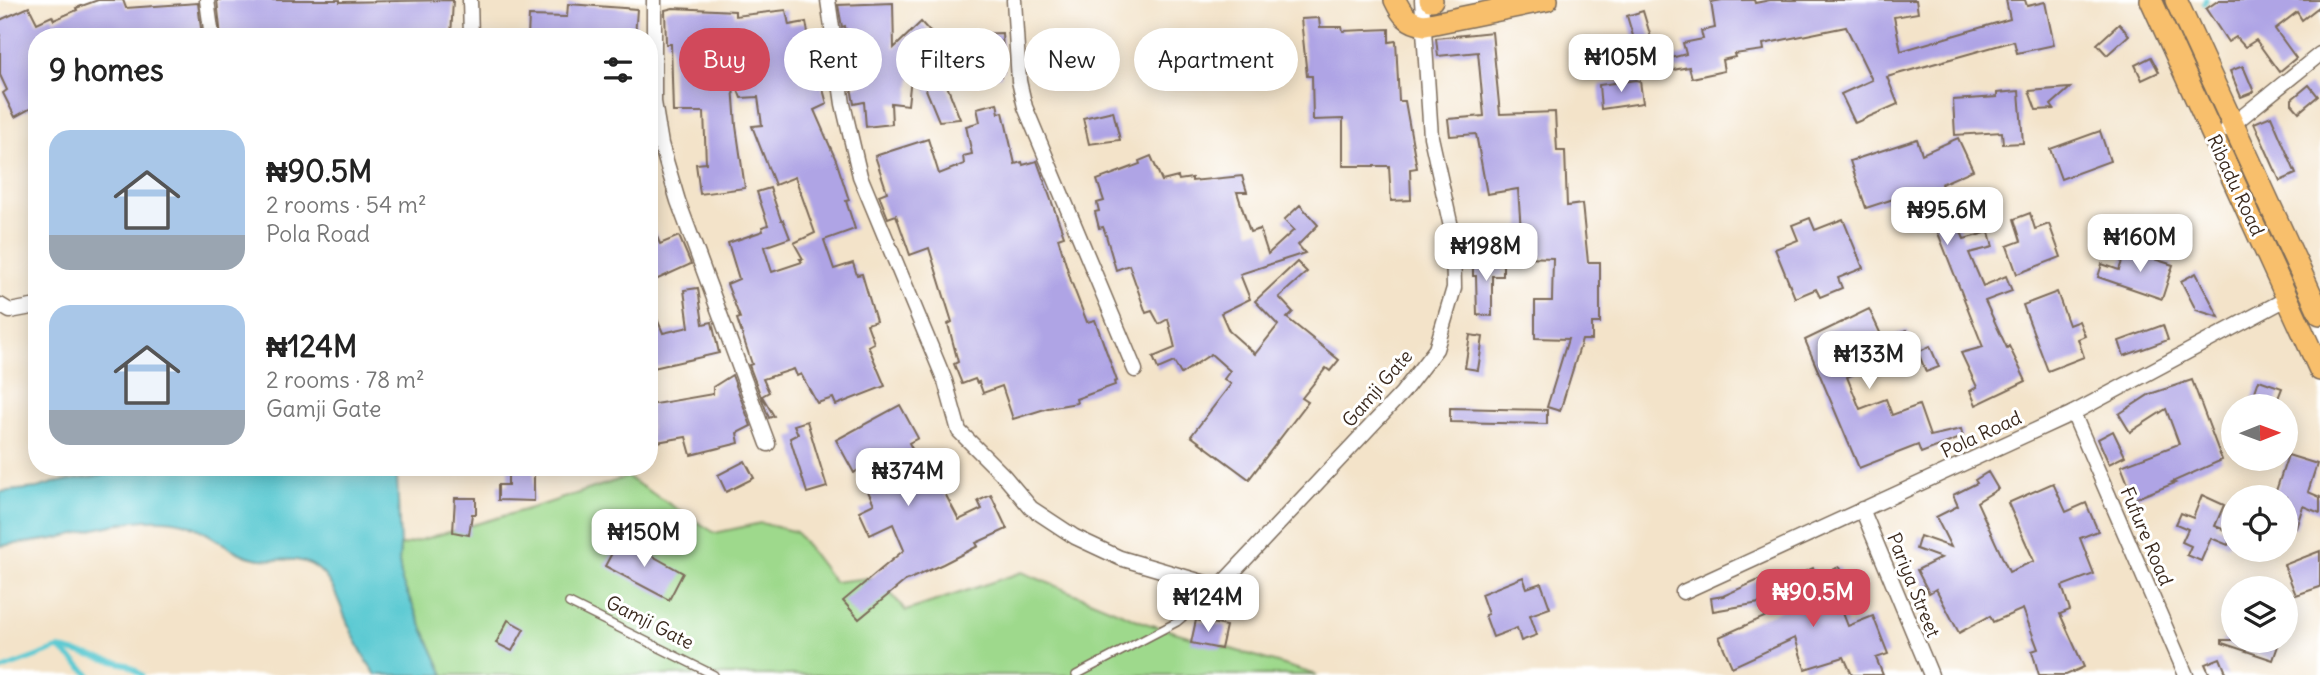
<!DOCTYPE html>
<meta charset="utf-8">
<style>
:root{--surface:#fff;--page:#f2f2f2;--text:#222;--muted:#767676;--accent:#d1495b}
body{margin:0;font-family:Delius,sans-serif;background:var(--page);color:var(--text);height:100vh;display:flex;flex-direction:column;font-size:26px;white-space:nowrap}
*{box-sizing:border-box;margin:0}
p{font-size:23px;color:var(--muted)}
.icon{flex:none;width:38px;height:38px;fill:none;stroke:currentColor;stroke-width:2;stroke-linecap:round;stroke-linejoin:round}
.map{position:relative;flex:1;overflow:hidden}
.panel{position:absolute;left:28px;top:28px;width:630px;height:448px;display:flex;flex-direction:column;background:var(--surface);border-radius:28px;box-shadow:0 4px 18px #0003}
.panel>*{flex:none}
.guide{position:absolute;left:679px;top:28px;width:665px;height:63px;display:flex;gap:14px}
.needle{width:46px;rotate:89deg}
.fabs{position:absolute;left:2221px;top:394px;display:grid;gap:14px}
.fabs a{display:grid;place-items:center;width:77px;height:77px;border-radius:50%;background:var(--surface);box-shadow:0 4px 18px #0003;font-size:35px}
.price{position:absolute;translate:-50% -60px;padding:0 16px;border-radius:14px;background:#fff;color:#222;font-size:23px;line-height:46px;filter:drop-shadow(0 2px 4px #0008)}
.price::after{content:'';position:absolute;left:50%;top:42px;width:21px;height:16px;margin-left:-10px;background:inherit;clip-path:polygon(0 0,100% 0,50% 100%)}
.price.selected{background:var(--accent);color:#fff}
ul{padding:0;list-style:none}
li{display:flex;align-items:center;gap:21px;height:175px;padding:0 21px}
li span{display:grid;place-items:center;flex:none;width:196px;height:140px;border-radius:21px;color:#555}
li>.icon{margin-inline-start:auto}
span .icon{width:84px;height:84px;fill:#fffc;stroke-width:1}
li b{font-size:30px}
h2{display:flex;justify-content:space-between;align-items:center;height:84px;padding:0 21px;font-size:30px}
.tag{padding:0 24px;border-radius:32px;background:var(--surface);box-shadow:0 4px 18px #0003;font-size:24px;line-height:63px}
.tag.selected{background:var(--accent);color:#fff}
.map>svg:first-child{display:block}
</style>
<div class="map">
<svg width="2320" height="675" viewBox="0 0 2320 675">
<rect width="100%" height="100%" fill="#fff"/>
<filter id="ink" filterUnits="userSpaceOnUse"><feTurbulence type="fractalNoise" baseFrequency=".0143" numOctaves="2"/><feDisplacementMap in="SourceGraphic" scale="14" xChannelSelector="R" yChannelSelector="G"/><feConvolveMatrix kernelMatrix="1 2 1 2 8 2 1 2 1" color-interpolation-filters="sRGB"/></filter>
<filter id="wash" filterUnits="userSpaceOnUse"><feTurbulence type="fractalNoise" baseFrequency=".00686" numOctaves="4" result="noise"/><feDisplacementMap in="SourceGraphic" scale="28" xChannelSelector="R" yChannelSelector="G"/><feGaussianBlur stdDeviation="1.57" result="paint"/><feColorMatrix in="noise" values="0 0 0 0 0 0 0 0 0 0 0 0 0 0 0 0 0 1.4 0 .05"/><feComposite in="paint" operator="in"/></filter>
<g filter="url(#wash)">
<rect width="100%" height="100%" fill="#f3e3c9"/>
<path fill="#9ed98c" stroke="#6c8255" stroke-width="2" d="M627,477L715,533L761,523L796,532L834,582L877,577L906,611L1022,572L1145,623L1317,675H444L402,582L399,562L400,546L545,504Z"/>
<path fill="#5dcad3" stroke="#4c7a78" stroke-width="2" d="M181,467H393L397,478L400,546L399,562L402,582L444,675H376C365,659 356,642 348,624C340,606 335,586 321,572C302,553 278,563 255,558C229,553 210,530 184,523C140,512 95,531 53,539C35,542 18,543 0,546V492L37,488L54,483L121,472Z"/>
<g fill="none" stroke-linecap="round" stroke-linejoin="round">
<g stroke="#5dcad3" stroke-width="5">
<path d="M2204,3L2206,0"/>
<path d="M63,649L128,665L142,675"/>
<path d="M0,670L59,648L90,675"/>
</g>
</g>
<g id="blocks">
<g fill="#afa4e5">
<path d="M98,0H123L126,8L198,3L202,37H37V105L15,117L3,93L7,90L0,75V20L29,7L37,23L52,16L54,20L77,10L76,8Z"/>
<path d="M217,0H340V2L453,0L451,37H221Z"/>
<path d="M1722,0H1754L1755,3L1770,0H1916L1918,13L1894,17L1901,51L2010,19L2006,0H2025L2027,6L2045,2L2054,45L2017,53L2014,41L1887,77L1898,104L1855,123L1841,94L1872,80L1846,27L1763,44L1764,50L1734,54L1735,57L1722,60L1724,71L1692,78L1689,67L1673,70L1671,58L1686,54L1683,43L1703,39L1701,31L1715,28L1711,2Z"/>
<path d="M2219,0H2320V6L2302,20L2297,12L2275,29L2296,58L2279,72L2256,40L2245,47L2236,37L2228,42L2206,9Z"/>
<path d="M893,3L894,48L921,22L932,34H942V45L974,43V34L1002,33L1004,71H1001V76L944,78L960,119L939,121L913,58L908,105L891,103L892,124L866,127L864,102L854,104L851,87L868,82L866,59L850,60L845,26L842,27L838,5Z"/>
<path d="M568,4L637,9L635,37H528L529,16L567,17Z"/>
<path d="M673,8L735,11V16L786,10L789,25L806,22L814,64L816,63L827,104L814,110L836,160L849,200L846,201L855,229L824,240L834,269L853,263L857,275L862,274L876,321L867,324L874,343L868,346L885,386L836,405L833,398L817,403L801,374L797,376L794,369L763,379L769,392L762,396L774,416L769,418L749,365L752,364L737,319L740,318L727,284L739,279L728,243L763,231L762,227L768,225L757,192L770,188L781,220H783L790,238L764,247L772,272L802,262L800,259H803L794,243L815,233L795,177L775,185L752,126L762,125L758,97L741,98L736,85H733L736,126L745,188L700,194L696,164L706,163L704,112H673L671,44H666L665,10Z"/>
<path d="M1643,11L1655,51L1639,56L1627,16Z"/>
<path d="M1319,18L1320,27H1342L1343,31L1389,29V42L1396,41L1399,101H1405L1417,168L1410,169L1411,200L1391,201L1389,166H1343V119L1313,120L1312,76H1307L1301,19Z"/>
<path d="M2119,24L2129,35L2107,55L2097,44Z"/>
<path d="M1492,32L1500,114L1555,112L1557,151H1565L1567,206L1582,204L1588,262H1600V323H1592V340H1582L1560,411L1547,407L1568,339L1535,338V301H1552L1553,258L1489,256V244L1522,245L1518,189L1487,194L1476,134L1450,136L1448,119L1484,116L1478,52L1438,56L1436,38Z"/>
<path d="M1264,38L1265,81H1210L1209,40Z"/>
<path d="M1090,54L1091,74L1036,76V56Z"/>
<path d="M2151,57L2159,72L2142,80L2135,65Z"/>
<path d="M2243,66L2254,92L2241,97L2230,71Z"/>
<path d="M1636,80L1640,81L1643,103L1601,109L1599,85Z"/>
<path d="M2309,85L2318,96L2299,112L2292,104V99Z"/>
<path d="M2070,88L2051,105L2054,109L2036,110L2029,91Z"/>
<path d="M2019,91L2023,143L2003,144L2002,132L1955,135L1953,100L1997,97V93Z"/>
<path d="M997,103L999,113L1003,112L1015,164L1022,162L1023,165L1037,161L1064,236L1058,238L1071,281L1087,322L1095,320L1117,381L1114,382L1115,385L1076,399L1077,403L1048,408L1013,419L1002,386L983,393L979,382L977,383L975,379L962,384L954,364L958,362L948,324L952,322L929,248L910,255L896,215L888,218L879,195L887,192L875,156L928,139L939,174L964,164L963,156L972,154L966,126L980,122L977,108Z"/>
<path d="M1113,111L1120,140L1089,144L1083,118Z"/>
<path d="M2271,116L2296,174L2280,181L2254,123Z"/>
<path d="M2100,131L2110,161L2061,179L2050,149Z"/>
<path d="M1958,138L1973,170L1941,184L1964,239L1989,232L1993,247L1969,253L1983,286L2006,276L2012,291L1985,301L2007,348L2009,346L2026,381L1976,405L1970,391L1977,387L1961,353L1983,347L1921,190L1866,208L1850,161L1917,139L1922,154Z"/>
<path d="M1151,156L1162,181L1178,177L1179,180L1192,178V181L1242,176L1247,192H1237L1250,232L1260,229L1268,254L1294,230L1284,220L1300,205L1318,225L1298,245L1305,253L1240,274L1250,299L1221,313L1229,331L1255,354L1278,325L1255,301L1297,262L1307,272L1279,297L1293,312L1287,318L1339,360L1330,371L1326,368L1302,398L1308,402L1249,479L1191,436L1231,384L1224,379L1230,371L1211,354L1181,374L1174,362L1158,369L1153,357L1175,348L1168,319L1159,324L1152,311L1146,313L1129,265L1116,270L1105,232L1103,227L1099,228L1095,212L1099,211L1097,203L1104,201L1097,180L1140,164L1139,161Z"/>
<path d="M2030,213L2035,229L2049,224L2061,257L2017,274L2007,246L2021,241L2014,219Z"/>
<path d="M649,218L660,244L679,236L691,264L649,283Z"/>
<path d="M1810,218L1815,230L1843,219L1863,268L1838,278L1842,288L1820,297L1816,289L1795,298L1775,249L1798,240L1792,225Z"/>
<path d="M2126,250L2173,265L2162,299L2098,277L2102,264L2119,270Z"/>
<path d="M1473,259H1503V276H1492V316L1477,315L1476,276H1473Z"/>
<path d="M2196,273L2219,317L2196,310L2181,281Z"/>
<path d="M698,288L703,324L712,322L719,353L649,369V300L663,333L689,327L684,290Z"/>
<path d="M2057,292L2069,325L2079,321L2085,336L2078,339L2084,357L2048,371L2023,305Z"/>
<path d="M1869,309L1883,339L1907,330L1914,348L1847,377L1860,409L1886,399L1892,415L1919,405L1930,436L1961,429L1963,437L1921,453L1918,445L1859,468L1805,340Z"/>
<path d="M2163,325L2168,340L2124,356L2119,341Z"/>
<path d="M1470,335L1483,337L1478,370L1465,368Z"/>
<path d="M1930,346L1939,367L1926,372L1918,352Z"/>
<path d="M732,375L751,426L737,433L739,443L691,455L686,437L651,443L649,405L713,394V387Z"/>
<path d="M2192,380L2222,460L2172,482L2175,483L2134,499L2121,466L2179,444L2166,409L2130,432L2119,414L2150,394Z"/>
<path d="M2259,380L2282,388L2275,406H2250Z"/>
<path d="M900,405L918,438L909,443L931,486L939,482L959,520L982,509L978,501L991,495L1007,529L976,543L978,546L943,564L905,581L859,619L843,601L904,550L893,524L870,535L859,511L874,504L858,470L854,473L836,440Z"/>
<path d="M1450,408L1547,410V424L1450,422Z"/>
<path d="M807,421L827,487L807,493L790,438L798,434L794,425Z"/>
<path d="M2113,431L2125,456L2109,464L2098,439Z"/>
<path d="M2288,455L2317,464L2308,492L2320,497V513L2303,506L2296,528L2286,524V497H2274Z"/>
<path d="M745,461L754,478L726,492L718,475Z"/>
<path d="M508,467H534V501L498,500V485H508Z"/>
<path d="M1988,472L1998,489L1977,502L2009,572L2034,561L2008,503L2053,483L2066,512L2086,503L2098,531L2080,538L2094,574L2062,586L2070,610L2060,614L2084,667L2066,675H2039L2032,651L2038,649L2023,609L1993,622L1990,616L1959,633L1936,589L1929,593L1917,570L1941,558L1916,549L1920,536L1951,547L1936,517L1958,506L1953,495L1977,483L1975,480Z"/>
<path d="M2202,495L2224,505L2215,526L2233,533L2228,545L2211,538L2201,561L2187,555L2191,546L2182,542L2188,529L2176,524L2181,513L2193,518Z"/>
<path d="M455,498H476V514H472L469,535L453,532Z"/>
<path d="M620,538L683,573L669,600L605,566Z"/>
<path d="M2320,551V587L2296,595L2284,565Z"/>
<path d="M1839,567L1850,595L1838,600L1848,626L1873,616L1888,654L1876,658L1883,675H1852L1844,657L1805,669L1795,638L1732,667L1719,637L1805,599L1804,595L1797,597L1790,578L1813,568L1816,576Z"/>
<path d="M1523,577L1527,588L1541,583L1550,608L1530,615L1537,635L1521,641L1517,628L1493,637L1485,615L1488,614L1481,594Z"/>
<path d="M1763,578L1771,601L1713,611L1711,598L1723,596Z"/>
<path d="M508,620L524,629L512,651L496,643Z"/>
<path d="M1196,620L1226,626L1221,649L1191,643Z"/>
<path d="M2222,640H2280L2273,660L2222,643Z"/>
<path d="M2220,658L2227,675H2210L2205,664Z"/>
</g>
</g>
</g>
<g filter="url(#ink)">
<use href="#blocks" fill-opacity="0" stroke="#7b6b5a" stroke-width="2"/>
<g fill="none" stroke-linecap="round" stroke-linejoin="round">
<g stroke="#7b6b5a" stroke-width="10">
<g id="service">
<path d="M569,603L714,675"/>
<path d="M1076,675L1177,622L1218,588"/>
</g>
</g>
<g stroke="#7b6b5a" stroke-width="17">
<g id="minor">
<path d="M207,0L212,37"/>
<path d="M470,0L471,37"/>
<path d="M654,0V102L661,144L678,201L768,444"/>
<path d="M828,0L843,104L860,176L945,381L959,431L1004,476L1031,508L1075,537L1120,558L1219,587L1402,393L1436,349L1454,288L1453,236L1431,137L1422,0"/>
<path d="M1014,0L1019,81L1025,107L1135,370"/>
<path d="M2227,129L2320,54"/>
<path d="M0,305L10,311L37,306"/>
<path d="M2073,413L2186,675"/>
<path d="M1862,509L1931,675"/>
<path d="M1683,592L2073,413L2288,298"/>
</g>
</g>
<g stroke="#7b6b5a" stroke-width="24">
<g id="primary">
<path d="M1395,0C1402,15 1408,23 1425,25L1547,0"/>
<path d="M1430,0H1432"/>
<path d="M2151,0L2320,370"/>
<path d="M2176,0L2320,314"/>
</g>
</g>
<use href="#service" stroke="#fff" stroke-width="7"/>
<use href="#minor" stroke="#fff" stroke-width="14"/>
<use href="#primary" stroke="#f8bf6c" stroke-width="21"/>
</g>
</g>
<g text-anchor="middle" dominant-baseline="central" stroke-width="6" stroke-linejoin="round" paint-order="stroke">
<g font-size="19" fill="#3b2a1e" stroke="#fff">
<text transform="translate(2236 185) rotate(65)">Ribadu Road</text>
<text transform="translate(1377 388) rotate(-49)">Gamji Gate</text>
<text transform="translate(1981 434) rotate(-25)">Pola Road</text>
<text transform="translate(2147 536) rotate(67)">Fufure Road</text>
<text transform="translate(1914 585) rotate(68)">Pariya Street</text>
<text transform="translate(650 622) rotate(27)">Gamji Gate</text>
</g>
</g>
</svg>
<div class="fabs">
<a><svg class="needle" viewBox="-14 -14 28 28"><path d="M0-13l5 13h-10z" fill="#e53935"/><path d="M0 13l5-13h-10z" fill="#767676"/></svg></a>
<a><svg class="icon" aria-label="locate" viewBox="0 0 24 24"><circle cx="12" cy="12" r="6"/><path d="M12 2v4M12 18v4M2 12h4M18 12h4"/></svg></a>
<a><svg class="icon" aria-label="layers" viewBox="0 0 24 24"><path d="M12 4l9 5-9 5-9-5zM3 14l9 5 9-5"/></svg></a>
</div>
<b class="price" style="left:1621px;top:94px">₦105M</b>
<b class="price" style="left:1947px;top:247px">₦95.6M</b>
<b class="price" style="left:2140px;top:274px">₦160M</b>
<b class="price" style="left:1486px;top:283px">₦198M</b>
<b class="price" style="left:1869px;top:391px">₦133M</b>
<b class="price" style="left:908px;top:508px">₦374M</b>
<b class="price" style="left:644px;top:569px">₦150M</b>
<b class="price selected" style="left:1813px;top:629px">₦90.5M</b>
<b class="price" style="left:1208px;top:634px">₦124M</b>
<div class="guide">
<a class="tag selected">Buy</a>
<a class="tag">Rent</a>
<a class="tag">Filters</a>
<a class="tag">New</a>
<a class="tag">Apartment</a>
</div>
<section class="panel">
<h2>9 homes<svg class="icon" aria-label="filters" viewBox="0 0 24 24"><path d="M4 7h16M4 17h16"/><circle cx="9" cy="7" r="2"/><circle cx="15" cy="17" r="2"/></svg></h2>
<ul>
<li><span style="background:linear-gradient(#a9c7e8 75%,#9aa5b1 0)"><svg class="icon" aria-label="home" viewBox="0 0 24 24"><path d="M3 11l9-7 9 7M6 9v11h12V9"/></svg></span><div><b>₦90.5M</b><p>2 rooms · 54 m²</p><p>Pola Road</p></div></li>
<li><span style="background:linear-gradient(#a9c7e8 75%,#9aa5b1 0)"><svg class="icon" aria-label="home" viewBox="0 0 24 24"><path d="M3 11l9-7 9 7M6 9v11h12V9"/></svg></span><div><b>₦124M</b><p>2 rooms · 78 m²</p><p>Gamji Gate</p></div></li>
</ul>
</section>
</div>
